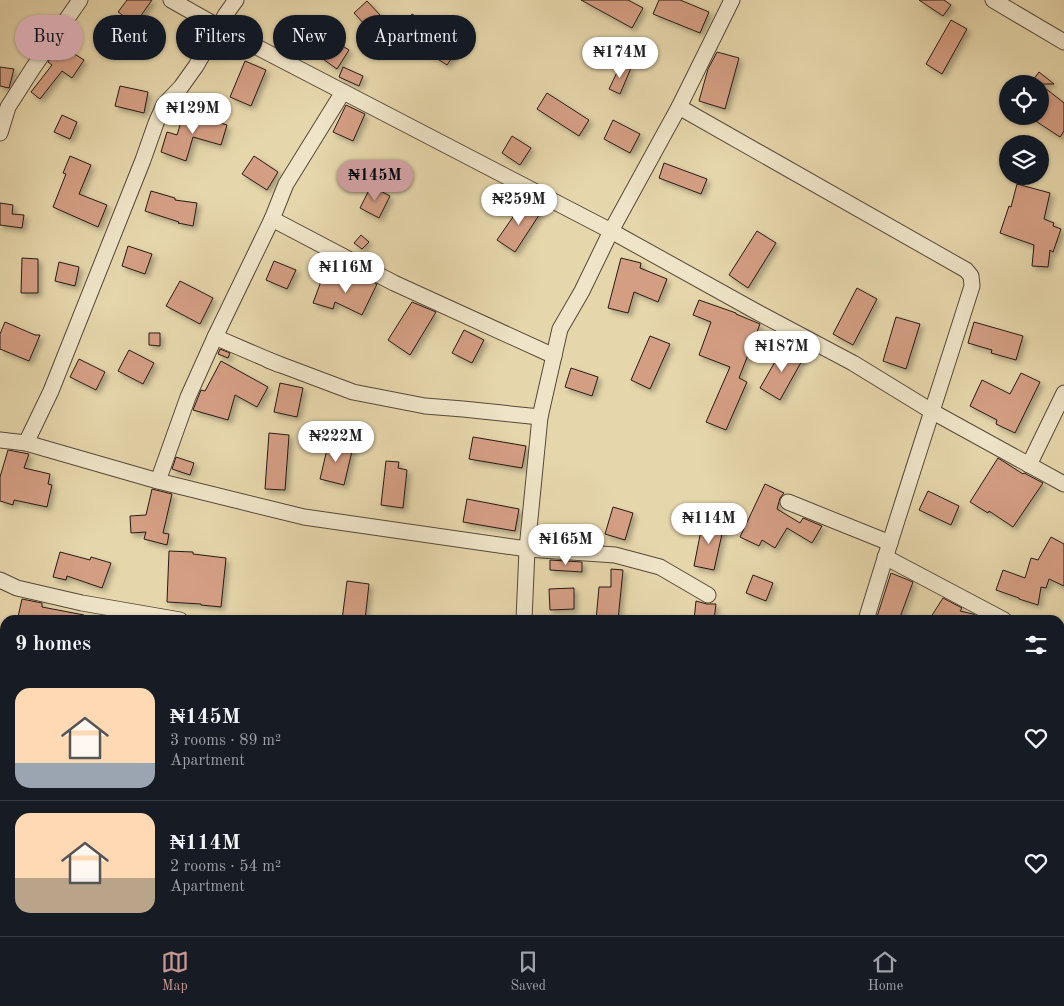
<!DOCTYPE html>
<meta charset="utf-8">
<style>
:root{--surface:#171b24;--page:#20242c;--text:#f1f3f6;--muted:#9ea1a6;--line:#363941;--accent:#c59692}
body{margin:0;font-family:"Old Standard TT",serif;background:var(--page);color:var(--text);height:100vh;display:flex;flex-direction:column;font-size:19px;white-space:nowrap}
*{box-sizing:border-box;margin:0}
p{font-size:16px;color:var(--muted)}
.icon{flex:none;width:28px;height:28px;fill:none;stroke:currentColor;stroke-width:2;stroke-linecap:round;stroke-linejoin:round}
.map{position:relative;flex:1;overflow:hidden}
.details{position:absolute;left:0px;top:615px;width:1065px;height:321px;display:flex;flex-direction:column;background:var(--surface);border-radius:15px 15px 0 0;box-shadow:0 1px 4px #0004}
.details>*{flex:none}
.guide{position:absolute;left:15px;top:15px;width:500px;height:45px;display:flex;gap:10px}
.fabs{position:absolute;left:999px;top:75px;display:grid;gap:10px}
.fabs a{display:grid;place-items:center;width:50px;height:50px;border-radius:50%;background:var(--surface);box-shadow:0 1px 4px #0004;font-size:25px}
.price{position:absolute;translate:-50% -42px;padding:0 11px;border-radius:18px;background:#fff;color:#222;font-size:16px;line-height:32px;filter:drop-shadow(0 1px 2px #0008)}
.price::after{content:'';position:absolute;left:50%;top:30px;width:15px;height:11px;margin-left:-8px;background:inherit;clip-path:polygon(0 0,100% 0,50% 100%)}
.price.selected{background:var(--accent);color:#111}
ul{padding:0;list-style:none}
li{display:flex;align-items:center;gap:15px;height:125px;padding:0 15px}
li+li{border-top:1px solid var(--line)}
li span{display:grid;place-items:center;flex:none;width:140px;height:100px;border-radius:15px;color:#555}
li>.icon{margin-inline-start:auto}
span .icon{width:60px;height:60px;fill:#fffc;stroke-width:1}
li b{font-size:21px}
h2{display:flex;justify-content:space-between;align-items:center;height:60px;padding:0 15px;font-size:21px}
.tag{padding:0 18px;border-radius:22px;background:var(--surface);box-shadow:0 1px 4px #0004;font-size:18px;line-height:45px}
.tag.selected{background:var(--accent);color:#111}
.menu{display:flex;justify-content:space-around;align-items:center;height:70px;border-top:1px solid var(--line);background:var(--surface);font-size:14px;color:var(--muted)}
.menu a{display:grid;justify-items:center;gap:2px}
.menu .selected{color:var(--accent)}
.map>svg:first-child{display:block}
</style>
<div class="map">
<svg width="1064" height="936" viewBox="0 0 1064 936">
<defs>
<filter id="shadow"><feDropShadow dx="3.5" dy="3.5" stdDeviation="2.5" flood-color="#0004"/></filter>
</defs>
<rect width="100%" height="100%" fill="#e6d6ab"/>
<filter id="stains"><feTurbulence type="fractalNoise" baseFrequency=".004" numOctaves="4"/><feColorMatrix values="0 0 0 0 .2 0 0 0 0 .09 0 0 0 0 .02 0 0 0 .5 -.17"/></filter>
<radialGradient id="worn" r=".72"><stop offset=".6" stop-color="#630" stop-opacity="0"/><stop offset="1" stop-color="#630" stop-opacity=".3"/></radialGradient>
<g fill="#d49e83" stroke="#261a15" filter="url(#shadow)">
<path d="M127,0H152L135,24L118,12Z"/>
<path d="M581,0H628L643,8L632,28Z"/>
<path d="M659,0H680L709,12L700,33L653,14Z"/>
<path d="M919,0H944L951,5L943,16Z"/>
<path d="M367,1L380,15L367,27L354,13Z"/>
<path d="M412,14L460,46L447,65L399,34Z"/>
<path d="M951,20L967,29L942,74L926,64Z"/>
<path d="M331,39L349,50L337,69L320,57Z"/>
<path d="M60,45L84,60L72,78L62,71L40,99L31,92L52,65L48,62Z"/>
<path d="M717,52L739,58L725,109L699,101L708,69Z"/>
<path d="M245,61L266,70L251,106L230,97Z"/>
<path d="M621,64L631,68L620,94L609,89Z"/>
<path d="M0,67L14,69L9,88L0,86Z"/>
<path d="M343,67L363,76L359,86L339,77Z"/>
<path d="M1039,72L1054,84H1030Z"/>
<path d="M1040,84L1064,103V131L1060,137L1028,116H1040Z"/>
<path d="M120,86L148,92L144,113L115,106Z"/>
<path d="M547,93L589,120L579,136L537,109Z"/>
<path d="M346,105L365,114L353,141L333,132Z"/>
<path d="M184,112L227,125L221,145L193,137L186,161L161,152L167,132L177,135Z"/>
<path d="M62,115L77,122L70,139L54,132Z"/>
<path d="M613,120L640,134L630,153L604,139Z"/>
<path d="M512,136L531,148L520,165L502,153Z"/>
<path d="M70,156L91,165L79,194L107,205L98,227L53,207L66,174L63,173Z"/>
<path d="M254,156L278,172L267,190L242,174Z"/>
<path d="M664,163L707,179L701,194L659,178Z"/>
<path d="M1017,184L1050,193L1044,219L1054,223L1053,226L1061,229L1053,252L1050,250L1048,267L1032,266L1034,245L1000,233L1009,206L1011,207Z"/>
<path d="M371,186L390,196L379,218L360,208Z"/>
<path d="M151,191L175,198V200L197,203L193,226L178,223L179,222L145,211Z"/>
<path d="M524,201L541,212L515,252L497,240Z"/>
<path d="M0,203L13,205L12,214L24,215L22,228L0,225Z"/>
<path d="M757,231L776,243L748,288L729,275Z"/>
<path d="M361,235L369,242L362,249L354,243Z"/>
<path d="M128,246L152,254L145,274L122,266Z"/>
<path d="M22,258L38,259V293H21Z"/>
<path d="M621,258L641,263L640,268L667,279L658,302L634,292L628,313L608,308Z"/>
<path d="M274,261L296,270L287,289L266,280Z"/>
<path d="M59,262L79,267L75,286L55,281Z"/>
<path d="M355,273L377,284L362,315L335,302L333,309L313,303L323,276L349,286Z"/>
<path d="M180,281L213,298L200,324L166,306Z"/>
<path d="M857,288L877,299L853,345L833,334Z"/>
<path d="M699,300L736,313V314L760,324L739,378L747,382L726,430L706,422L730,367L699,355L711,322L693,315Z"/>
<path d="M412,302L436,312L410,355L388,340Z"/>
<path d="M896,317L920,324L906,369L883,361Z"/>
<path d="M5,322L35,335H40L29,361L0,349V334Z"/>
<path d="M974,322L1023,336L1016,360L991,353L992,350L968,343Z"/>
<path d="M464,330L484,340L472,363L452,353Z"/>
<path d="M149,333H160V346L149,345Z"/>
<path d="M650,336L670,344L650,389L631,380Z"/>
<path d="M784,346L804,357L780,400L760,388Z"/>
<path d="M220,349L230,353L228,358L218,354Z"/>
<path d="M129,350L154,363L143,384L118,371Z"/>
<path d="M79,359L105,372L96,390L70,377Z"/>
<path d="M221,361L268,387L257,407L235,395L228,420L193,410L201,390L205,391Z"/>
<path d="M571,368L598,377L592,396L565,387Z"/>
<path d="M1021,373L1040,382L1015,433L996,424L997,420L970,406L982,380L1010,394Z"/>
<path d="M280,383L303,388L297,417L274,412Z"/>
<path d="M269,433L289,435L285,490L265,489Z"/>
<path d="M473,437L526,446L522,468L469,459Z"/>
<path d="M329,441L353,447L344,485L320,479Z"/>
<path d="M8,450L29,454L24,468L50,474L48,484L52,485L47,507L14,500L13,505L0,501V477Z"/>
<path d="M176,457L194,463L190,475L172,469Z"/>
<path d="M998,458L1023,474L1024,473L1043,483L1013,527L989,511L988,513L970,502Z"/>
<path d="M386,461L399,462L398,468L407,470L403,508L381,505Z"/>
<path d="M765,484L784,493L780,498L777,509L800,523L803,518L822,526L812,543L787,528L775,548L762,540L759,546L740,537Z"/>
<path d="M152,489L172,494L163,533L169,534L167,545L144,539L146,532L131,533L130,516L146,515Z"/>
<path d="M928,491L959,506L951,525L919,510Z"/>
<path d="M467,499L519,509L515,531L463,522Z"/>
<path d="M613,507L633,513L625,540L605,534Z"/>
<path d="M703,520L724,525L714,570L694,566Z"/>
<path d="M1051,537L1064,544V586L1049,579L1046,588L1041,587L1038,605L1019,599V598L996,590L1003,570L1025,578L1031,558L1038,560Z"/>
<path d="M169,551L193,552V554L226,558L221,607L201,605V604L167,602Z"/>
<path d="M60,552L90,560L91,557L111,563L102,588L67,576L66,580L53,577Z"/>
<path d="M550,560L582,562V572L550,570Z"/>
<path d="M611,569L623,570L618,620H596L599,587H611Z"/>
<path d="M891,573L913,582L899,620H876Z"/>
<path d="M753,575L773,583L766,601L746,593Z"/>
<path d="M347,581L369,584L365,620H342Z"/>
<path d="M574,588V609L550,610L549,589Z"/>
<path d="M943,598L962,608L960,611L973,614L980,618V620H929Z"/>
<path d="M22,599L42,603V607L84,615V620H33L18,617Z"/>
<path d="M696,601L707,604H716L714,620H694Z"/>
</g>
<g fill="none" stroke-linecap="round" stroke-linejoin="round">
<g stroke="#56493a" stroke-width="17">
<g id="street">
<path d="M171,0L226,31L611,231L757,312L853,363L933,412L1064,484"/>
<path d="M993,0L1064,42"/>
<path d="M679,107L966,270L971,276L972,286C937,397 900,508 866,620"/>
<path d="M0,133L8,107L33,68L80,0"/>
<path d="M272,219L394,283L554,356"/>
<path d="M215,337L278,364"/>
<path d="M268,360L353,392L425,406L463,409L540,417"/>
<path d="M0,440L26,443L158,481L304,517L527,549L615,555L660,567L708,595"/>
<path d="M26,443L51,391L143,160L156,123L164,105L181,87L196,66L226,14L236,0"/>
<path d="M1029,465L1064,393"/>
<path d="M158,481L188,397L215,337L272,219L286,184L343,92"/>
<path d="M788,502L890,543"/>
<path d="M885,557L1004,620"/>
<path d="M0,580L17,588L82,603L180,620"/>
<path d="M524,620L527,549L540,417L560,329L582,291L611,231L663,136L679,107L732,0"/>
<path d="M1060,650L1064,652"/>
<path d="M0,727L5,728"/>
<path d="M1060,831H1064"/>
<path d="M0,858L5,859"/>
<path d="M325,931L351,936"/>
<path d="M508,936V931"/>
<path d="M829,936V931"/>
<path d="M963,936L964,931"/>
</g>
</g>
<use href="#street" stroke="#efe4c8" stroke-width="15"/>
</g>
<rect width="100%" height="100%" filter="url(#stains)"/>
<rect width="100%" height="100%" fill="url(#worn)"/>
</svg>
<div class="fabs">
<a><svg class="icon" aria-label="locate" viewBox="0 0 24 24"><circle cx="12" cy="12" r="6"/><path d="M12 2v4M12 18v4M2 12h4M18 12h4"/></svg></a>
<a><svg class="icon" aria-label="layers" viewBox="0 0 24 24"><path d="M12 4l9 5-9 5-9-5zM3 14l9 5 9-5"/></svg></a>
</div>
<b class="price" style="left:620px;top:79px">₦174M</b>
<b class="price" style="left:193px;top:135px">₦129M</b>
<b class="price selected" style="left:375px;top:202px">₦145M</b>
<b class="price" style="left:519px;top:226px">₦259M</b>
<b class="price" style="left:346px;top:294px">₦116M</b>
<b class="price" style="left:782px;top:373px">₦187M</b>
<b class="price" style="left:336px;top:463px">₦222M</b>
<b class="price" style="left:709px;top:545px">₦114M</b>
<b class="price" style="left:566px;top:566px">₦165M</b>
<div class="guide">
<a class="tag selected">Buy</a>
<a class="tag">Rent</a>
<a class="tag">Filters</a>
<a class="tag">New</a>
<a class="tag">Apartment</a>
</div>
<section class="details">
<h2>9 homes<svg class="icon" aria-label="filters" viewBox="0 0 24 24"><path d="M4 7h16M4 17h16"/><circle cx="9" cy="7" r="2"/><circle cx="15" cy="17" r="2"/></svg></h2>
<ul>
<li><span style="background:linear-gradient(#ffd9b3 75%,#9aa5b1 0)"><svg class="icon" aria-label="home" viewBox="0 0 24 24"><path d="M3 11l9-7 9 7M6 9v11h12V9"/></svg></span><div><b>₦145M</b><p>3 rooms · 89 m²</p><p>Apartment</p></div><svg class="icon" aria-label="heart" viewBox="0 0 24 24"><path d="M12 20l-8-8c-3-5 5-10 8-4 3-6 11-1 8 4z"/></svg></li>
<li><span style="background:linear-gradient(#ffd9b3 65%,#b9a48a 0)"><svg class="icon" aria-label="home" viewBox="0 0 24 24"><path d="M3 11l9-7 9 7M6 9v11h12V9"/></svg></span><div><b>₦114M</b><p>2 rooms · 54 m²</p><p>Apartment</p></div><svg class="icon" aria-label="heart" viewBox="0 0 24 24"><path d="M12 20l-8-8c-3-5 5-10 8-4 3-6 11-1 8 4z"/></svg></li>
</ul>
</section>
</div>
<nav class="menu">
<a class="selected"><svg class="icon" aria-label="map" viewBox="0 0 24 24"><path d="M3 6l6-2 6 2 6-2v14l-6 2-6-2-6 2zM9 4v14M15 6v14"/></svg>Map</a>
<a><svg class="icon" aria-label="saved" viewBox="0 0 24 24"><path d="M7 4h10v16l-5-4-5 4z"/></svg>Saved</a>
<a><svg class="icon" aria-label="home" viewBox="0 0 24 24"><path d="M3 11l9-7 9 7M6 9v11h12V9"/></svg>Home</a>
</nav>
